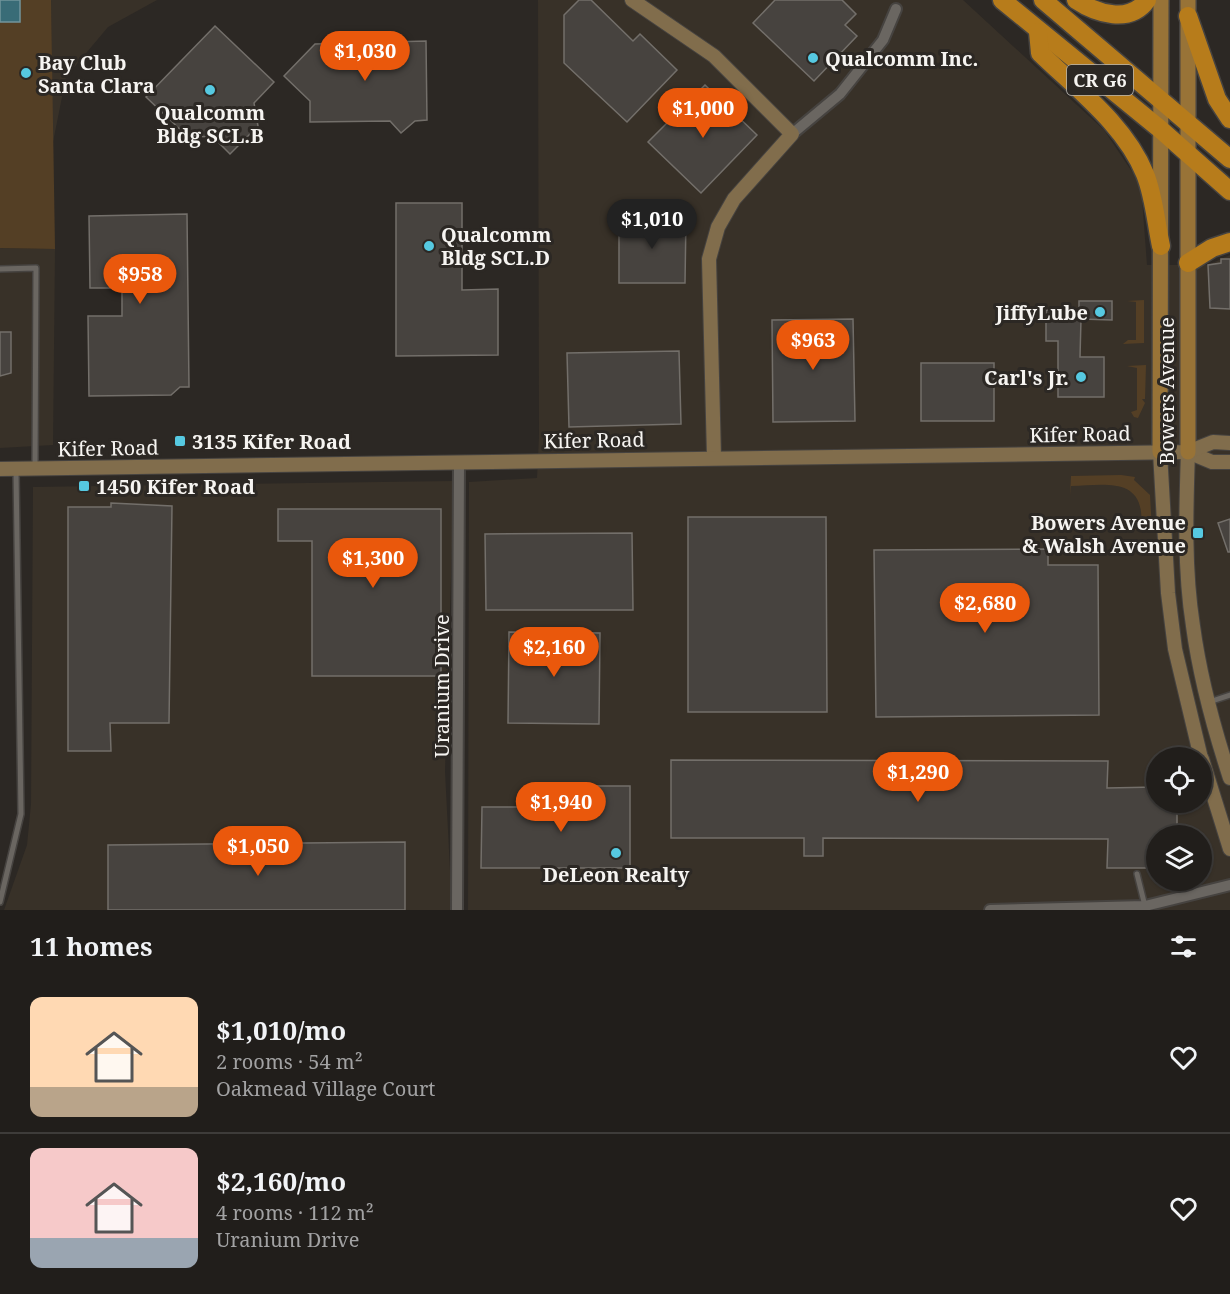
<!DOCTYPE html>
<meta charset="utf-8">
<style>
:root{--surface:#211e1b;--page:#2d2b28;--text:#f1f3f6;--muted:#a2a2a3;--line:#3e3c3a;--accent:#ea580c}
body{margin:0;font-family:"Noto Serif",serif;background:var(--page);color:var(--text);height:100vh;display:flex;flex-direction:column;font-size:22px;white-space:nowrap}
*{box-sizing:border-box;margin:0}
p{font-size:20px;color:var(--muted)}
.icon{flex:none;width:33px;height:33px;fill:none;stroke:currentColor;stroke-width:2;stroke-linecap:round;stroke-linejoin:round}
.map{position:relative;height:910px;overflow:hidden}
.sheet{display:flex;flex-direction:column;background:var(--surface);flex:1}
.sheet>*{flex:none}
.buttons{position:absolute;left:1146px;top:747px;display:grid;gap:12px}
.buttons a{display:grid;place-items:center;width:66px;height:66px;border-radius:50%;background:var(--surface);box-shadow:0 2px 4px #0004,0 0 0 2px var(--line);font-size:30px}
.price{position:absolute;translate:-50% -51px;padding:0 14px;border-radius:21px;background:var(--accent);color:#fff;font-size:20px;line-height:39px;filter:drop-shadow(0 2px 3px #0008)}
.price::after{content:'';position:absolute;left:50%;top:36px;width:18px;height:14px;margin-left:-9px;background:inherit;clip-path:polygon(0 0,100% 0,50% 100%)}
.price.current{background:#222;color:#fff}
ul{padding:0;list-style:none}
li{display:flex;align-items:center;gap:18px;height:150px;padding:0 30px}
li+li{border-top:2px solid var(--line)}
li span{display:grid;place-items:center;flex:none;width:168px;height:120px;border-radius:12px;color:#555}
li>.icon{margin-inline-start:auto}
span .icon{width:72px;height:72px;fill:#fffc;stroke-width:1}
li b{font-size:26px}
h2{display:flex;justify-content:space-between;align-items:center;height:72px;padding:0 30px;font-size:26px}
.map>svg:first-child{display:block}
</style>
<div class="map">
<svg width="1230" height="910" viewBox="0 0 1230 910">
<rect width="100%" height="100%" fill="#2c2824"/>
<g fill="#383128" fill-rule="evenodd">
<path d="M51,0H157L108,27L66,77L52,147Z"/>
<path d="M538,0H963L1104,130L1141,185L1147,265H1208L1230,255V910H468L469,482L537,478L539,437ZM1156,758H1202V802H1156ZM1156,836H1202V880H1156Z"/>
<path d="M0,248L55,249L53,445L0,448Z"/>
<path d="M454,481L445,771L452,910H4L27,845L31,804L33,487Z"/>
</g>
<g fill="#543f25">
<path d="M0,0H51L55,249L0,248Z"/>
<path d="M1144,300V343L1123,344L1128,340H1136V302L1127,301Z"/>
<path d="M1146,365L1145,399H1142L1145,403L1138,418L1134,417L1131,412L1137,410V368L1127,366Z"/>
<path d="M1121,475L1135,477L1134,480L1150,495L1152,530H1132L1141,527C1146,476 1106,485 1071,486L1070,496L1071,476Z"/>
</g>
<rect fill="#396c77" stroke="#72959c" stroke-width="1.5" x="0" y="0" width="20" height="22"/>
<g fill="#47433f" stroke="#736f6a" stroke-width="1.5">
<path d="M579,0H591L633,41L640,34L677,70L627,122L564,63V15Z"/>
<path d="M775,0H842L856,14L845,25L857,36L814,81L753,23Z"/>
<path d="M215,26L274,82L254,103L258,126L230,154L213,137L187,136L146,97Z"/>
<path d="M426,41L427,120L415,121L401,133L390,121L310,122V101L284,76L315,44Z"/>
<path d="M705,85L757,135L701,193L648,142Z"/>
<path d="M396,203H462V290L498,289V355L396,356Z"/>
<path d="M187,214L189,387H180L171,395L89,396L88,316H122V288H90L89,216Z"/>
<path d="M619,218H686L685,283H619Z"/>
<path d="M1221,259H1230V309L1210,308L1208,265L1221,263Z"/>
<path d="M1079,301H1112V320L1081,319L1080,357H1104V397H1058V341H1046V310L1079,311Z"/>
<path d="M853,319L855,421L773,422L772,320Z"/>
<path d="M0,332H11V373L0,376Z"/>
<path d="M679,351L681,424L569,427L567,353Z"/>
<rect x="921" y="363" width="73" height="58"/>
<path d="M111,503L172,506L169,723H110L111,751H68V507H111Z"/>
<path d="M278,509H441V676H312V541H278Z"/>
<path d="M688,517H826L827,712H688Z"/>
<path d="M1230,519V552H1228L1218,523Z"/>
<path d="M632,533L633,610H486L485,534Z"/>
<path d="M1048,549V565H1098L1099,715L876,717L874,550Z"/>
<path d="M509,632L600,633L599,724L508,723Z"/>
<path d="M671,760L1108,761L1107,788L1156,787V802H1177V836H1156V868H1107L1108,839L823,838V856H804V838H671Z"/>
<path d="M573,786H630V868H481L482,807H572Z"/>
<path d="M405,842V910H108V845Z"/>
</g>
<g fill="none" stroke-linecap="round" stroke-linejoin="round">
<g stroke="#464340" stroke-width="8">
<g id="lane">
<path d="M0,269L36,268L35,467"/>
<path d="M1209,702L1230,695"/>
<path d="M1137,874L1145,906"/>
<path d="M0,902L21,814L16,471"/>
</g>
</g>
<g stroke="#464340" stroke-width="14">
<g id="street">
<path d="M792,134L840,94L883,40L896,9"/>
<path d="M457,910L459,463"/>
<path d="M990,910L1145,906L1230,885"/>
</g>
</g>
<g stroke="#464340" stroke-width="16">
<g id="secondary">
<path d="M632,0L714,56L792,134L734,199L718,227L709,259L714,457"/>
<path d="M1160,452L1168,593L1175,649L1201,758"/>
<path d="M1188,452C1186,510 1184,569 1193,626C1200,678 1214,729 1230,778"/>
<path d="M1188,452L1212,462H1230"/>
<path d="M0,469L1188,452L1213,442L1230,443"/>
<path d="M1202,759L1230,849"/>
</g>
</g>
<g stroke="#464340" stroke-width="18">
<g id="primary">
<path d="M1160,452L1161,0"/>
<path d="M1188,452V0"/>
</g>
</g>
<g stroke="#464340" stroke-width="21">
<g id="highway">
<path d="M1002,0L1160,129L1230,191"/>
<path d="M1043,0L1230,159"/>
<path d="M1076,0C1097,14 1130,24 1147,0"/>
<path d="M1188,16L1217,99L1230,119"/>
<path d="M1038,32L1040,53C1077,89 1125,125 1145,174C1154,196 1156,223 1161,246"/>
<path d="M1188,263L1212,248L1230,242"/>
</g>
</g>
<use href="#lane" stroke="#6a6661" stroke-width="5"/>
<use href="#street" stroke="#6a6661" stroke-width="10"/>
<use href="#secondary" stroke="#816d4c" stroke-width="14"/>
<use href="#primary" stroke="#987337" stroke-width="15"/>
<use href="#highway" stroke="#b77c1b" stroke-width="18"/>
</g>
<g fill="#56c9e1" stroke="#2c2824" stroke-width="2">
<circle cx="813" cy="58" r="6"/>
<circle cx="26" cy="73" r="6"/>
<circle cx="210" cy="90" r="6"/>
<circle cx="429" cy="246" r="6"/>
<circle cx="1100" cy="312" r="6"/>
<circle cx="1081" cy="377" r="6"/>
<rect x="174" y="435" width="12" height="12" rx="3"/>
<rect x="78" y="480" width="12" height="12" rx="3"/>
<rect x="1192" y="527" width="12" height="12" rx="3"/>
<circle cx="616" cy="853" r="6"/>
</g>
<g text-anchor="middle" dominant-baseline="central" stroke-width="6" stroke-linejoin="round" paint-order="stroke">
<rect fill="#2c2824" stroke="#b9b7b4" stroke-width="1.5" x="1067" y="65" width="66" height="30" rx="4.5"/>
<g font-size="18" font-weight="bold" fill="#f6f4f1">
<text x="1100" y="80">CR G6</text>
</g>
<g font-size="20" font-weight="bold" fill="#f6f4f1" stroke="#2c2824" text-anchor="start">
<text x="825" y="58">Qualcomm Inc.</text>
<text x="38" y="62">Bay Club<tspan x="38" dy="23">Santa Clara</tspan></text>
<text x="210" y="112" text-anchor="middle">Qualcomm<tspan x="210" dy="23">Bldg SCL.B</tspan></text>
<text x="441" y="234">Qualcomm<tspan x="441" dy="23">Bldg SCL.D</tspan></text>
<text x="1088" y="312" text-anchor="end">JiffyLube</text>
<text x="1069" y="377" text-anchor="end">Carl's Jr.</text>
<text x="192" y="441">3135 Kifer Road</text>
<text x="96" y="486">1450 Kifer Road</text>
<text x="1186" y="522" text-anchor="end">Bowers Avenue<tspan x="1186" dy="23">&amp; Walsh Avenue</tspan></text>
<text x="616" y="874" text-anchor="middle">DeLeon Realty</text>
</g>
<g font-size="20" fill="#f6f4f1" stroke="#2c2824">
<text transform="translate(1166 391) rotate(-90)">Bowers Avenue</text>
<text transform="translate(1080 434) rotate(-1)">Kifer Road</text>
<text transform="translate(594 440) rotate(-1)">Kifer Road</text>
<text transform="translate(108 448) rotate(-1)">Kifer Road</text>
<text transform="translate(441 686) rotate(-90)">Uranium Drive</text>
</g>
</g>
</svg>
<div class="buttons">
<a><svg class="icon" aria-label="locate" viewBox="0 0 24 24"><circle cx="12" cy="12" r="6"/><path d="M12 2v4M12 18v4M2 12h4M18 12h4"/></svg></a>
<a><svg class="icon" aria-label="layers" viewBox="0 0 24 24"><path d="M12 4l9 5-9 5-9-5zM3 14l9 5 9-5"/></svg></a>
</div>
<b class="price" style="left:365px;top:82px">$1,030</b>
<b class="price" style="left:703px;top:139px">$1,000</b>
<b class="price current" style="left:652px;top:250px">$1,010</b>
<b class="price" style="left:140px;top:305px">$958</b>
<b class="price" style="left:813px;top:371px">$963</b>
<b class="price" style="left:373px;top:589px">$1,300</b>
<b class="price" style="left:985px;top:634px">$2,680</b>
<b class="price" style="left:554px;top:678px">$2,160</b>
<b class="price" style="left:918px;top:803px">$1,290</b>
<b class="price" style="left:561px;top:833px">$1,940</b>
<b class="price" style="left:258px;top:877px">$1,050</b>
</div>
<section class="sheet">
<h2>11 homes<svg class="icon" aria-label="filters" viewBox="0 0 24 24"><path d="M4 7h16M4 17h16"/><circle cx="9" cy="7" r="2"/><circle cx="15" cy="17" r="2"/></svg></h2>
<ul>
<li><span style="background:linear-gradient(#ffd9b3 75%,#b9a48a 0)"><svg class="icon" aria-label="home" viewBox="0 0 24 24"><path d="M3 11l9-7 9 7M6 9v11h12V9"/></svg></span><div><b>$1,010/mo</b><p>2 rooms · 54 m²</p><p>Oakmead Village Court</p></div><svg class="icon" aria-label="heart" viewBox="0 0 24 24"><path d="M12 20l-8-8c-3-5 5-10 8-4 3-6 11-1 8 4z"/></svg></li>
<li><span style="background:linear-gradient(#f6c9c9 75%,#9aa5b1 0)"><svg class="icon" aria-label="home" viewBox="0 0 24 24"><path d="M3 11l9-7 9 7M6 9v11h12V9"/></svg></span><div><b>$2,160/mo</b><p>4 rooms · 112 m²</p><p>Uranium Drive</p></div><svg class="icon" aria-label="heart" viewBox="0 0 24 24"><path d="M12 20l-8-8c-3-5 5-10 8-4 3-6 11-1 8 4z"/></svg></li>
</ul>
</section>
